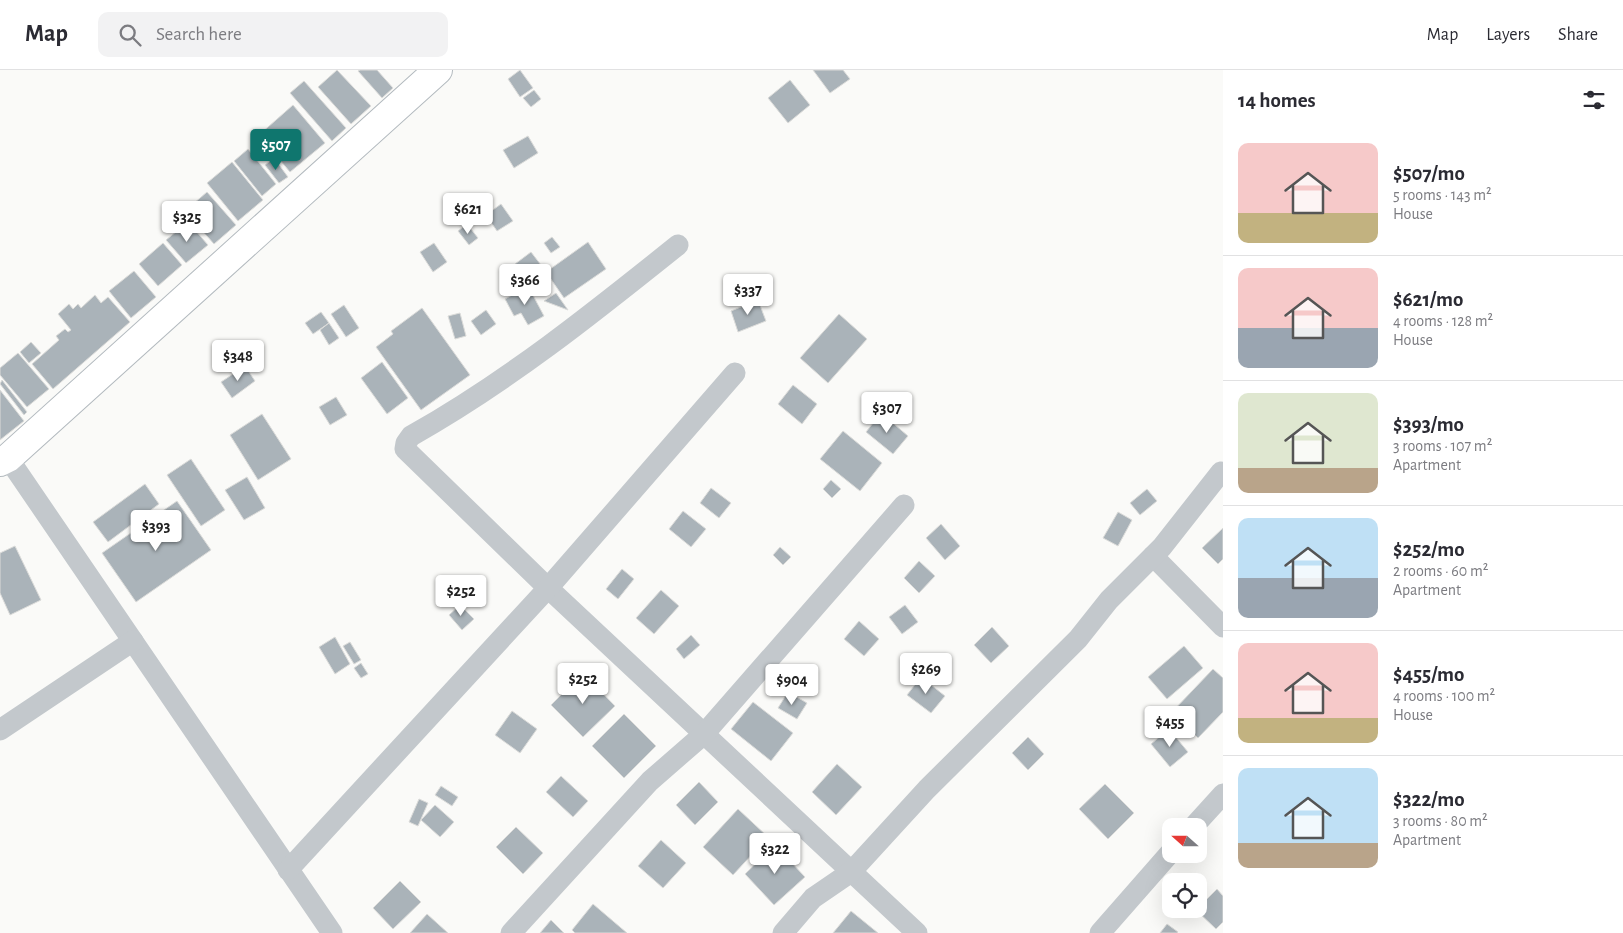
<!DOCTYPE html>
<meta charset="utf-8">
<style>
:root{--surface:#fff;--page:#f2f2f3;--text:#2b2b33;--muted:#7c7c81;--line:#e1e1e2;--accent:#0f766e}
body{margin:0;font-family:"Alegreya Sans",sans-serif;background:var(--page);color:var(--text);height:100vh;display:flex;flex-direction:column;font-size:19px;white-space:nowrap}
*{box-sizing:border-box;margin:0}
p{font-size:16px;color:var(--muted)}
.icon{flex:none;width:28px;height:28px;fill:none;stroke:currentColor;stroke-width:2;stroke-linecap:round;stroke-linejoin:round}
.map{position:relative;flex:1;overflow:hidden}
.side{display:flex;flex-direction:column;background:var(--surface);width:400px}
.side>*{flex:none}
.needle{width:32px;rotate:291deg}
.tools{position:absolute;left:1162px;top:748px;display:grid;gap:10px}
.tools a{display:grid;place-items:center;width:45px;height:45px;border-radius:10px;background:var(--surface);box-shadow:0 5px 20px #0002;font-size:25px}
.price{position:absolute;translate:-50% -42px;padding:0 11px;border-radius:5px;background:#fff;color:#222;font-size:16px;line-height:32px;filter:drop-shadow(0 1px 2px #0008)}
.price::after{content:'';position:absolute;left:50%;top:30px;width:15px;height:11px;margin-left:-8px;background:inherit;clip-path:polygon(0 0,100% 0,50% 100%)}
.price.active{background:var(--accent);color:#fff}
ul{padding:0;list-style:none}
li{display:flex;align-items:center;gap:15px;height:125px;padding:0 15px}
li+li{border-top:1px solid var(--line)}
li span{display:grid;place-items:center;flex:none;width:140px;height:100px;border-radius:10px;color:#555}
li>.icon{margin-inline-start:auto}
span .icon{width:60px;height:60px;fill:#fffc;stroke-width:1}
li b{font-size:21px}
h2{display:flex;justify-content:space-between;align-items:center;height:60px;padding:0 15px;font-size:21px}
header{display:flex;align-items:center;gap:30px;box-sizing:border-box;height:70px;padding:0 25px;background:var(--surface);border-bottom:1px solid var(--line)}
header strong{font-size:24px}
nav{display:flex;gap:28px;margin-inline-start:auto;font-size:18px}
.search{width:350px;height:45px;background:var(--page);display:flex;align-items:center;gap:12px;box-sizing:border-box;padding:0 18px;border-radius:10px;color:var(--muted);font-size:19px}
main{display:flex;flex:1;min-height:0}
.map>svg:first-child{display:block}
</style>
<header>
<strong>Map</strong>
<div class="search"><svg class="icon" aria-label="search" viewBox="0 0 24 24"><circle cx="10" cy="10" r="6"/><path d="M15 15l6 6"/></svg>Search here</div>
<nav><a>Map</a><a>Layers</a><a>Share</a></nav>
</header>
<main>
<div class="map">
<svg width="1223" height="863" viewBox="0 0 1223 863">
<rect width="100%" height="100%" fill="#fafaf8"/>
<g fill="#aab3b9" stroke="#dcdcda">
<path d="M337,0L371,36L351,54L318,17Z"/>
<path d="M360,0H377L393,18L382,28L358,1Z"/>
<path d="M520,0L533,18L520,27L508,9Z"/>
<path d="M813,0H843L850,9L830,23Z"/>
<path d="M790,10L810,35L788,53L768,28Z"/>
<path d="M304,11L346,58L332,71L290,23Z"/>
<path d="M534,20L541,29L531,37L523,28Z"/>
<path d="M293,35L325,73L290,102L259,65Z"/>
<path d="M528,66L538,83L514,98L503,80Z"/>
<path d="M248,79L276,114L262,126L234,91Z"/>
<path d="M274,88L288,107L279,113L265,95Z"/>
<path d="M232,92L263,130L238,151L207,113Z"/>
<path d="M207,122L236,155L214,174L185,141Z"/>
<path d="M501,134L513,151L497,161L486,145Z"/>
<path d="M188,152L208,175L186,193L166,170Z"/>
<path d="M467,154L478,168L469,175L458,161Z"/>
<path d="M552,167L560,177L551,183L544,173Z"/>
<path d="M588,172L606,199L564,228L546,202Z"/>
<path d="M163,173L182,195L158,216L139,194Z"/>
<path d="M434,173L447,192L433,202L420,182Z"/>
<path d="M531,182L541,195L526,207L515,194Z"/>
<path d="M134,201L156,227L131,248L109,221Z"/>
<path d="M544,206L551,215L539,224L532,215Z"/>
<path d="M528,216L544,246L528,255L521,243L514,246L505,229Z"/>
<path d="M556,223L568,240L544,231Z"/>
<path d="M95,225L101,233L108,227L130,252L53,319L32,294L59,270L56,266L65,259L68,262L71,260L58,244L69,234L73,239L78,234L81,238Z"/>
<path d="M758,230L766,251L738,262L731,241Z"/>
<path d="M344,235L359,258L346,267L331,244Z"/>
<path d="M422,238L470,305L421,340L376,277L393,264L391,261Z"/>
<path d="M486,240L496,254L481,265L471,251Z"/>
<path d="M321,242L329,253L313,264L305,253Z"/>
<path d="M460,243L466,266L455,269L448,246Z"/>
<path d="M839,244L867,269L828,313L800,288Z"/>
<path d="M329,253L339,268L329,275L320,260Z"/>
<path d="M31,272L41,283L29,293L20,282Z"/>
<path d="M18,283L49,319L27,337L0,305V298Z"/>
<path d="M382,292L408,328L387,344L361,308Z"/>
<path d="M245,296L255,311L232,328L221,312Z"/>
<path d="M2,310L27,342L24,345L0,314Z"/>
<path d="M793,315L817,334L802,354L778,334Z"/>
<path d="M0,320L24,351L0,370Z"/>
<path d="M336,327L347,345L330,355L319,337Z"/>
<path d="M881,343L908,366L893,384L866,362Z"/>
<path d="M262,344L291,389L258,410L230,365Z"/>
<path d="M843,361L882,393L860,421L820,389Z"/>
<path d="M191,389L225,440L201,456L167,405Z"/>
<path d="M247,407L265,438L244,450L225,420Z"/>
<path d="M831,410L841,419L832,428L823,419Z"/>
<path d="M145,414L159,434L108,472L93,452Z"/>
<path d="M711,418L731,433L719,448L700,433Z"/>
<path d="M1147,419L1157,431L1140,445L1130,433Z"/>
<path d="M177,431L211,480L136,532L102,483Z"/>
<path d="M683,441L706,459L691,477L669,459Z"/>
<path d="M1118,442L1132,450L1118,476L1103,468Z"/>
<path d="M941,454L960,476L945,490L926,468Z"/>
<path d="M1223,458V489L1218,494L1202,478Z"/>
<path d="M15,476L41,530L10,545L0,523V483Z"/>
<path d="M780,477L791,487L783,495L773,485Z"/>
<path d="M919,491L935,506L919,523L904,508Z"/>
<path d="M622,499L634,509L618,529L606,519Z"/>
<path d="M661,520L679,536L654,564L636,548Z"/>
<path d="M460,535L474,549L462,560L449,545Z"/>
<path d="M905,535L918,552L902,564L889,547Z"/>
<path d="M859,551L879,569L864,586L844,569Z"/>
<path d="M992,557L1009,576L991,593L974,575Z"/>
<path d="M691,565L700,575L684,589L676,579Z"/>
<path d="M335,567L350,594L335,604L319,577Z"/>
<path d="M350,572L361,590L354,594L343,576Z"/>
<path d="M1184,576L1203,598L1167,629L1148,607Z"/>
<path d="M361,593L368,604L361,608L354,598Z"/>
<path d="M1213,599L1223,608V642L1198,668L1172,642Z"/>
<path d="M583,603L615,636L583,667L551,635Z"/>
<path d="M921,607L945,626L931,643L907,625Z"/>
<path d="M788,622L807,633L797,649L778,638Z"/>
<path d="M753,632L793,663L771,691L731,659Z"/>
<path d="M512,641L537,659L520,683L495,665Z"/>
<path d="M624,644L656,676L624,708L592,676Z"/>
<path d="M1169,659L1188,682L1170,697L1151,674Z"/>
<path d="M1028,667L1044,684L1028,700L1012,683Z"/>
<path d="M837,694L862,717L836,745L812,722Z"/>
<path d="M561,706L588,731L573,747L546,722Z"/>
<path d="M699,712L718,732L695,755L676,735Z"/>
<path d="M1105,714L1134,743L1108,769L1079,739Z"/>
<path d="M441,716L458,727L452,736L435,725Z"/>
<path d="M419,729L428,733L418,756L409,752Z"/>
<path d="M435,735L454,752L440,767L421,750Z"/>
<path d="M738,739L768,767L733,805L703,777Z"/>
<path d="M516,757L543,783L523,804L496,777Z"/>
<path d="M661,770L686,793L663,818L638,796Z"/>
<path d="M775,775L805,807L774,835L745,804Z"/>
<path d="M400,811L421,832L393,859L373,838Z"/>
<path d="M1217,819L1223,826V852L1216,859L1196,840Z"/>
<path d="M593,834L627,863H575L572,860Z"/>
<path d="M851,841L878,863H833Z"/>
<path d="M427,844L448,863H410Z"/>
<path d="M551,850L564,863H540Z"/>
<path d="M1167,854L1178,862L1177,863H1160Z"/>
</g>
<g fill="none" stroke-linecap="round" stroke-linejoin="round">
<g stroke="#b3babf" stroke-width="30">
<path id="secondary" d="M0,392L8,388L438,0"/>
</g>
<g stroke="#c3c8cc" stroke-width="21">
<path d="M678,175C592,244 507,312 411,366L406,373L405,379L548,518L917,863"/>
<path d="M8,388L332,863"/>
<path d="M1153,486L1223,557"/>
<path d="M0,660L133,571"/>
<path d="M1194,756L1223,724"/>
<path d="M288,800L548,518L735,303"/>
<path d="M511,863L650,711L704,664L904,435"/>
<path d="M783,863L813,828L851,802L927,719L1078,569L1109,530L1162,477L1221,402"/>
<path d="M1100,863L1171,782"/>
</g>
<use href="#secondary" stroke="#fff" stroke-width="28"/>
</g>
</svg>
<div class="tools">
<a><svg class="needle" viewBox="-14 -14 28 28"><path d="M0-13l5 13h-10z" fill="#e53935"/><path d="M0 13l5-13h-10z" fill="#7c7c81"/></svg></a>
<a><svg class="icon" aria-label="locate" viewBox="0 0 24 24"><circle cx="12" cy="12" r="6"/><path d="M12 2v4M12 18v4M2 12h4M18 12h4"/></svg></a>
</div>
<b class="price active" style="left:276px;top:101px">$507</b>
<b class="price" style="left:468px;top:165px">$621</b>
<b class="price" style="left:187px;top:173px">$325</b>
<b class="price" style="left:525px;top:236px">$366</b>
<b class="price" style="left:748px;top:246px">$337</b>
<b class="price" style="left:238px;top:312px">$348</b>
<b class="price" style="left:887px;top:364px">$307</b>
<b class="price" style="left:156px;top:482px">$393</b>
<b class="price" style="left:461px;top:547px">$252</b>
<b class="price" style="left:926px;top:625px">$269</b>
<b class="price" style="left:583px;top:635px">$252</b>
<b class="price" style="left:792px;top:636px">$904</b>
<b class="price" style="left:1170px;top:678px">$455</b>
<b class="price" style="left:775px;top:805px">$322</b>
</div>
<section class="side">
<h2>14 homes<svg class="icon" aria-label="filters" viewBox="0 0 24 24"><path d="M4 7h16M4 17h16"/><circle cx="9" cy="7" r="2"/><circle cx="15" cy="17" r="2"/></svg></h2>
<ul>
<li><span style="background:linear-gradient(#f6c9c9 70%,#c2b280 0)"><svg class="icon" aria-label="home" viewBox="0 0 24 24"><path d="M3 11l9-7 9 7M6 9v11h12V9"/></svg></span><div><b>$507/mo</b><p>5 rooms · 143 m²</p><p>House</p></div></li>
<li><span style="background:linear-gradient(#f6c9c9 60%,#9aa5b1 0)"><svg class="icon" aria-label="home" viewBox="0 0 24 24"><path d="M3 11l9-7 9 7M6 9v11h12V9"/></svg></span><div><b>$621/mo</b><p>4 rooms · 128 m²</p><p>House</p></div></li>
<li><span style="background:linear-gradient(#dfe7d0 75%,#b9a48a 0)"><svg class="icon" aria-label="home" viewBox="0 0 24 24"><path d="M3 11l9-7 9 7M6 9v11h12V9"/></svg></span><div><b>$393/mo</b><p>3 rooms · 107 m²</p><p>Apartment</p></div></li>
<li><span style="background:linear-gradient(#bfe0f5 60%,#9aa5b1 0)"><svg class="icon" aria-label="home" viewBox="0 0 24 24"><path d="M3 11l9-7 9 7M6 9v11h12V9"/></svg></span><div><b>$252/mo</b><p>2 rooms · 60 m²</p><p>Apartment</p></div></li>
<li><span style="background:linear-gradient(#f6c9c9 75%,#c2b280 0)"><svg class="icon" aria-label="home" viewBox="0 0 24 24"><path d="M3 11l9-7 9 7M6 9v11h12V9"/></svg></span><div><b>$455/mo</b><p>4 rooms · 100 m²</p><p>House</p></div></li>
<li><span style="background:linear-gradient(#bfe0f5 75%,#b9a48a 0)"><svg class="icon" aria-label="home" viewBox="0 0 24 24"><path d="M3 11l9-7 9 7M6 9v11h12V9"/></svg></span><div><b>$322/mo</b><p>3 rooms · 80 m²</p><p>Apartment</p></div></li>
</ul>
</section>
</main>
